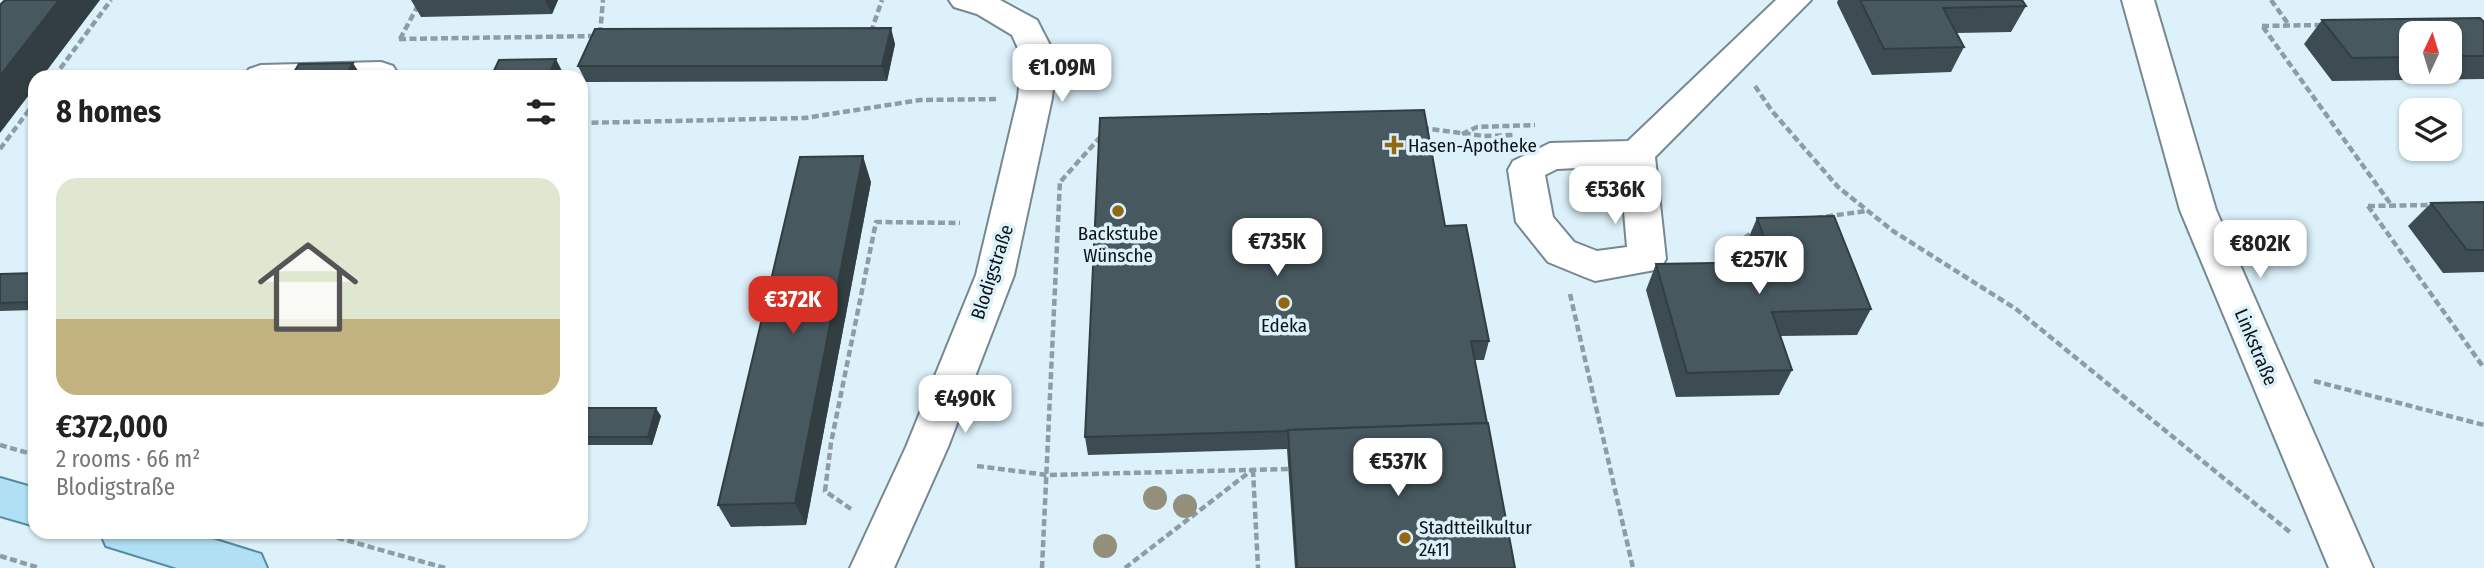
<!DOCTYPE html>
<meta charset="utf-8">
<style>
:root{--surface:#fff;--page:#f2f2f2;--text:#222;--muted:#767676;--accent:#d93025}
body{margin:0;font-family:"Fira Sans Condensed",sans-serif;background:var(--page);color:var(--text);height:100vh;display:flex;flex-direction:column;font-size:26px;white-space:nowrap}
*{box-sizing:border-box;margin:0}
p{font-size:23px;color:var(--muted)}
.icon{flex:none;width:38px;height:38px;fill:none;stroke:currentColor;stroke-width:2;stroke-linecap:round;stroke-linejoin:round}
.map{position:relative;flex:1;overflow:hidden}
.panel{position:absolute;left:28px;top:70px;width:560px;height:469px;display:flex;flex-direction:column;background:var(--surface);border-radius:21px;box-shadow:0 2px 5px #0004}
.panel>*{flex:none}
.needle{width:46px;rotate:4deg}
.buttons{position:absolute;left:2399px;top:21px;display:grid;gap:14px}
.buttons a{display:grid;place-items:center;width:63px;height:63px;border-radius:14px;background:var(--surface);box-shadow:0 2px 5px #0004;font-size:35px}
.price{position:absolute;translate:-50% -60px;padding:0 16px;border-radius:14px;background:#fff;color:#222;font-size:23px;line-height:46px;filter:drop-shadow(0 2px 4px #0008)}
.price::after{content:'';position:absolute;left:50%;top:42px;width:21px;height:16px;margin-left:-10px;background:inherit;clip-path:polygon(0 0,100% 0,50% 100%)}
.price.selected{background:var(--accent);color:#fff}
ul{padding:0;list-style:none}
li{display:grid;align-content:center;gap:14px;height:371px;padding:0 28px}
li span{display:grid;place-items:center;height:217px;border-radius:21px;color:#555}
li>.icon{margin-inline-start:auto}
span .icon{width:126px;height:126px;fill:#fffc;stroke-width:1}
li b{font-size:30px}
h2{display:flex;justify-content:space-between;align-items:center;height:84px;padding:0 28px;font-size:30px}
.map>svg:first-child{display:block}
</style>
<div class="map">
<svg width="2484" height="568" viewBox="0 0 2484 568">
<rect width="100%" height="100%" fill="#ddf1fa"/>
<g fill="none" stroke-linecap="round" stroke-linejoin="round">
<g stroke="#768890" stroke-width="4">
<g id="minor">
<path d="M949,0H1000L1037,20L1056,57L1052,98L1014,275L948,447L894,568H850L906,447L976,275L1018,98L1022,57L1012,35L977,14L954,7Z"/>
<path d="M1776,0H1811L1655,157L1666,259L1660,269L1595,281L1582,276L1548,262L1516,222L1508,170L1513,161L1550,143L1628,141ZM1620,166L1627,247L1597,251L1574,242L1553,217L1545,175L1557,169Z"/>
<path d="M2122,0H2154L2216,210L2373,568H2329L2180,210Z"/>
<path d="M381,62L393,66L398,74L396,77H244L249,69L261,65Z"/>
</g>
</g>
<g stroke="#538ba2" stroke-width="4">
<g id="major">
<path d="M0,478L35,488V526L0,516Z"/>
<path d="M100,532H190L261,554L267,568H177L106,546Z"/>
</g>
</g>
<g stroke="#8e9da4" stroke-width="4.5" stroke-dasharray="7 3.5" stroke-linecap="butt">
<path d="M2271,0L2289,25"/>
<path d="M2262,26L2322,25"/>
<path d="M2263,27L2392,206"/>
<path d="M871,32L882,0"/>
<path d="M600,34L603,0"/>
<path d="M399,39L596,36"/>
<path d="M400,39L421,0"/>
<path d="M54,77L111,0"/>
<path d="M1755,86L1772,111L1838,187L1893,231L2016,309L2291,533"/>
<path d="M581,123L805,118L920,100L999,99"/>
<path d="M1422,128L1484,136L1514,135"/>
<path d="M1462,134L1477,127L1535,125"/>
<path d="M0,149L35,102"/>
<path d="M1061,181L1102,135"/>
<path d="M2368,206L2484,368"/>
<path d="M2368,206L2434,205"/>
<path d="M1816,218L1866,211"/>
<path d="M1714,267L1732,247L1754,231"/>
<path d="M1570,294L1633,568"/>
<path d="M2314,381L2484,425"/>
<path d="M0,445L35,455"/>
<path d="M977,466L1047,475L1288,469"/>
<path d="M1253,470L1258,568"/>
<path d="M851,509L825,491L831,443L876,222L960,223"/>
<path d="M317,532L445,568"/>
<path d="M0,556L40,568"/>
<path d="M1042,568L1060,180"/>
<path d="M1125,568L1252,470"/>
</g>
<use href="#minor" fill="#fff" fill-rule="evenodd"/>
<use href="#major" fill="#afe0f4" fill-rule="evenodd"/>
</g>
<g fill="#938f7b">
<circle cx="1155" cy="498" r="12"/>
<circle cx="1185" cy="506" r="12"/>
<circle cx="1105" cy="546" r="12"/>
</g>
<g fill="#3d4c52" fill-rule="evenodd">
<path d="M411,0H558L552,14L421,17Z"/>
<path d="M1838,0H2022L2026,6L2011,32L1957,33L1964,47L1951,72L1872,75L1837,3Z"/>
<path d="M2322,20L2484,22V79L2332,81L2304,44ZM2412,33H2450V72H2412Z"/>
<path d="M895,44L887,81L586,82L578,66Z"/>
<path d="M871,182L806,525L731,527L718,505Z"/>
<path d="M2484,202V272L2443,273L2408,226L2431,203Z"/>
<path d="M1757,218L1871,309L1857,335L1780,336L1792,370L1779,395L1676,397L1646,290L1656,264L1752,262L1746,244Z"/>
<path d="M1445,226L1489,341L1484,360H1475L1515,568H1295L1287,449L1088,455L1085,437Z"/>
<path d="M35,273V310L0,311V274Z"/>
<path d="M581,408L661,416L652,445H581Z"/>
</g>
<g fill="#323e42">
<path d="M59,0H100L42,77H35V87L0,133V76Z"/>
<path d="M545,0H558L552,14Z"/>
<path d="M891,28L895,44L887,81L882,66Z"/>
<path d="M556,59L564,75L563,77H548Z"/>
<path d="M353,63L362,77H345Z"/>
<path d="M863,156L871,182L806,525L795,503Z"/>
<path d="M656,408L661,416L652,445L648,437Z"/>
</g>
<g fill="#47585f" stroke="#323e42" stroke-width="2">
<path d="M5,0H59L0,76V5Z"/>
<path d="M1860,0H2022L2026,6L1943,8L1964,47L1884,49Z"/>
<path d="M2480,18L2484,22V56H2450V33H2412V57L2352,58L2322,20Z"/>
<path d="M891,28L882,66H578L595,29Z"/>
<path d="M556,59L548,77H491L499,60Z"/>
<path d="M353,63L345,77H291L299,64Z"/>
<path d="M1424,110L1445,226L1466,225L1489,341H1471L1487,423L1288,430V431L1085,437L1100,118Z"/>
<path d="M863,156L795,503L718,505L800,157Z"/>
<path d="M2484,202V250H2467L2431,203Z"/>
<path d="M1834,216L1871,309L1772,312L1792,370L1687,373L1656,264L1773,262L1757,218Z"/>
<path d="M35,273V302L0,303V274Z"/>
<path d="M581,408H656L648,437H581Z"/>
<path d="M1488,423L1515,568H1297L1288,430Z"/>
</g>
<g fill="#936812" stroke="#ddf1fa" stroke-width="2.5">
<path d="M1390.5 134.5h7v7h7v7h-7v7h-7v-7h-7v-7h7z"/>
<circle cx="1118" cy="211" r="7"/>
<circle cx="1284" cy="303" r="7"/>
<circle cx="1405" cy="538" r="7"/>
</g>
<g text-anchor="middle" dominant-baseline="central" stroke-width="7" stroke-linejoin="round" paint-order="stroke">
<g font-size="19" fill="#0c1316" stroke="#ddf1fa" text-anchor="start">
<text x="1408" y="145">Hasen-Apotheke</text>
<text x="1118" y="233" text-anchor="middle">Backstube<tspan x="1118" dy="22">Wünsche</tspan></text>
<text x="1284" y="325" text-anchor="middle">Edeka</text>
<text x="1419" y="527">Stadtteilkultur<tspan x="1419" dy="22">2411</tspan></text>
</g>
<g font-size="19" fill="#0c1316" stroke="#ddf1fa">
<text transform="translate(992 272) rotate(-72)">Blodigstraße</text>
<text transform="translate(2256 347) rotate(67)">Linkstraße</text>
</g>
</g>
</svg>
<div class="buttons">
<a><svg class="needle" viewBox="-14 -14 28 28"><path d="M0-13l5 13h-10z" fill="#e53935"/><path d="M0 13l5-13h-10z" fill="#767676"/></svg></a>
<a><svg class="icon" aria-label="layers" viewBox="0 0 24 24"><path d="M12 4l9 5-9 5-9-5zM3 14l9 5 9-5"/></svg></a>
</div>
<b class="price" style="left:1062px;top:104px">€1.09M</b>
<b class="price" style="left:1615px;top:226px">€536K</b>
<b class="price" style="left:1277px;top:278px">€735K</b>
<b class="price" style="left:2260px;top:280px">€802K</b>
<b class="price" style="left:1759px;top:296px">€257K</b>
<b class="price selected" style="left:793px;top:336px">€372K</b>
<b class="price" style="left:965px;top:435px">€490K</b>
<b class="price" style="left:1398px;top:498px">€537K</b>
<section class="panel">
<h2>8 homes<svg class="icon" aria-label="filters" viewBox="0 0 24 24"><path d="M4 7h16M4 17h16"/><circle cx="9" cy="7" r="2"/><circle cx="15" cy="17" r="2"/></svg></h2>
<ul>
<li><span style="background:linear-gradient(#dfe7d0 65%,#c2b280 0)"><svg class="icon" aria-label="home" viewBox="0 0 24 24"><path d="M3 11l9-7 9 7M6 9v11h12V9"/></svg></span><div><b>€372,000</b><p>2 rooms · 66 m²</p><p>Blodigstraße</p></div></li>
</ul>
</section>
</div>
